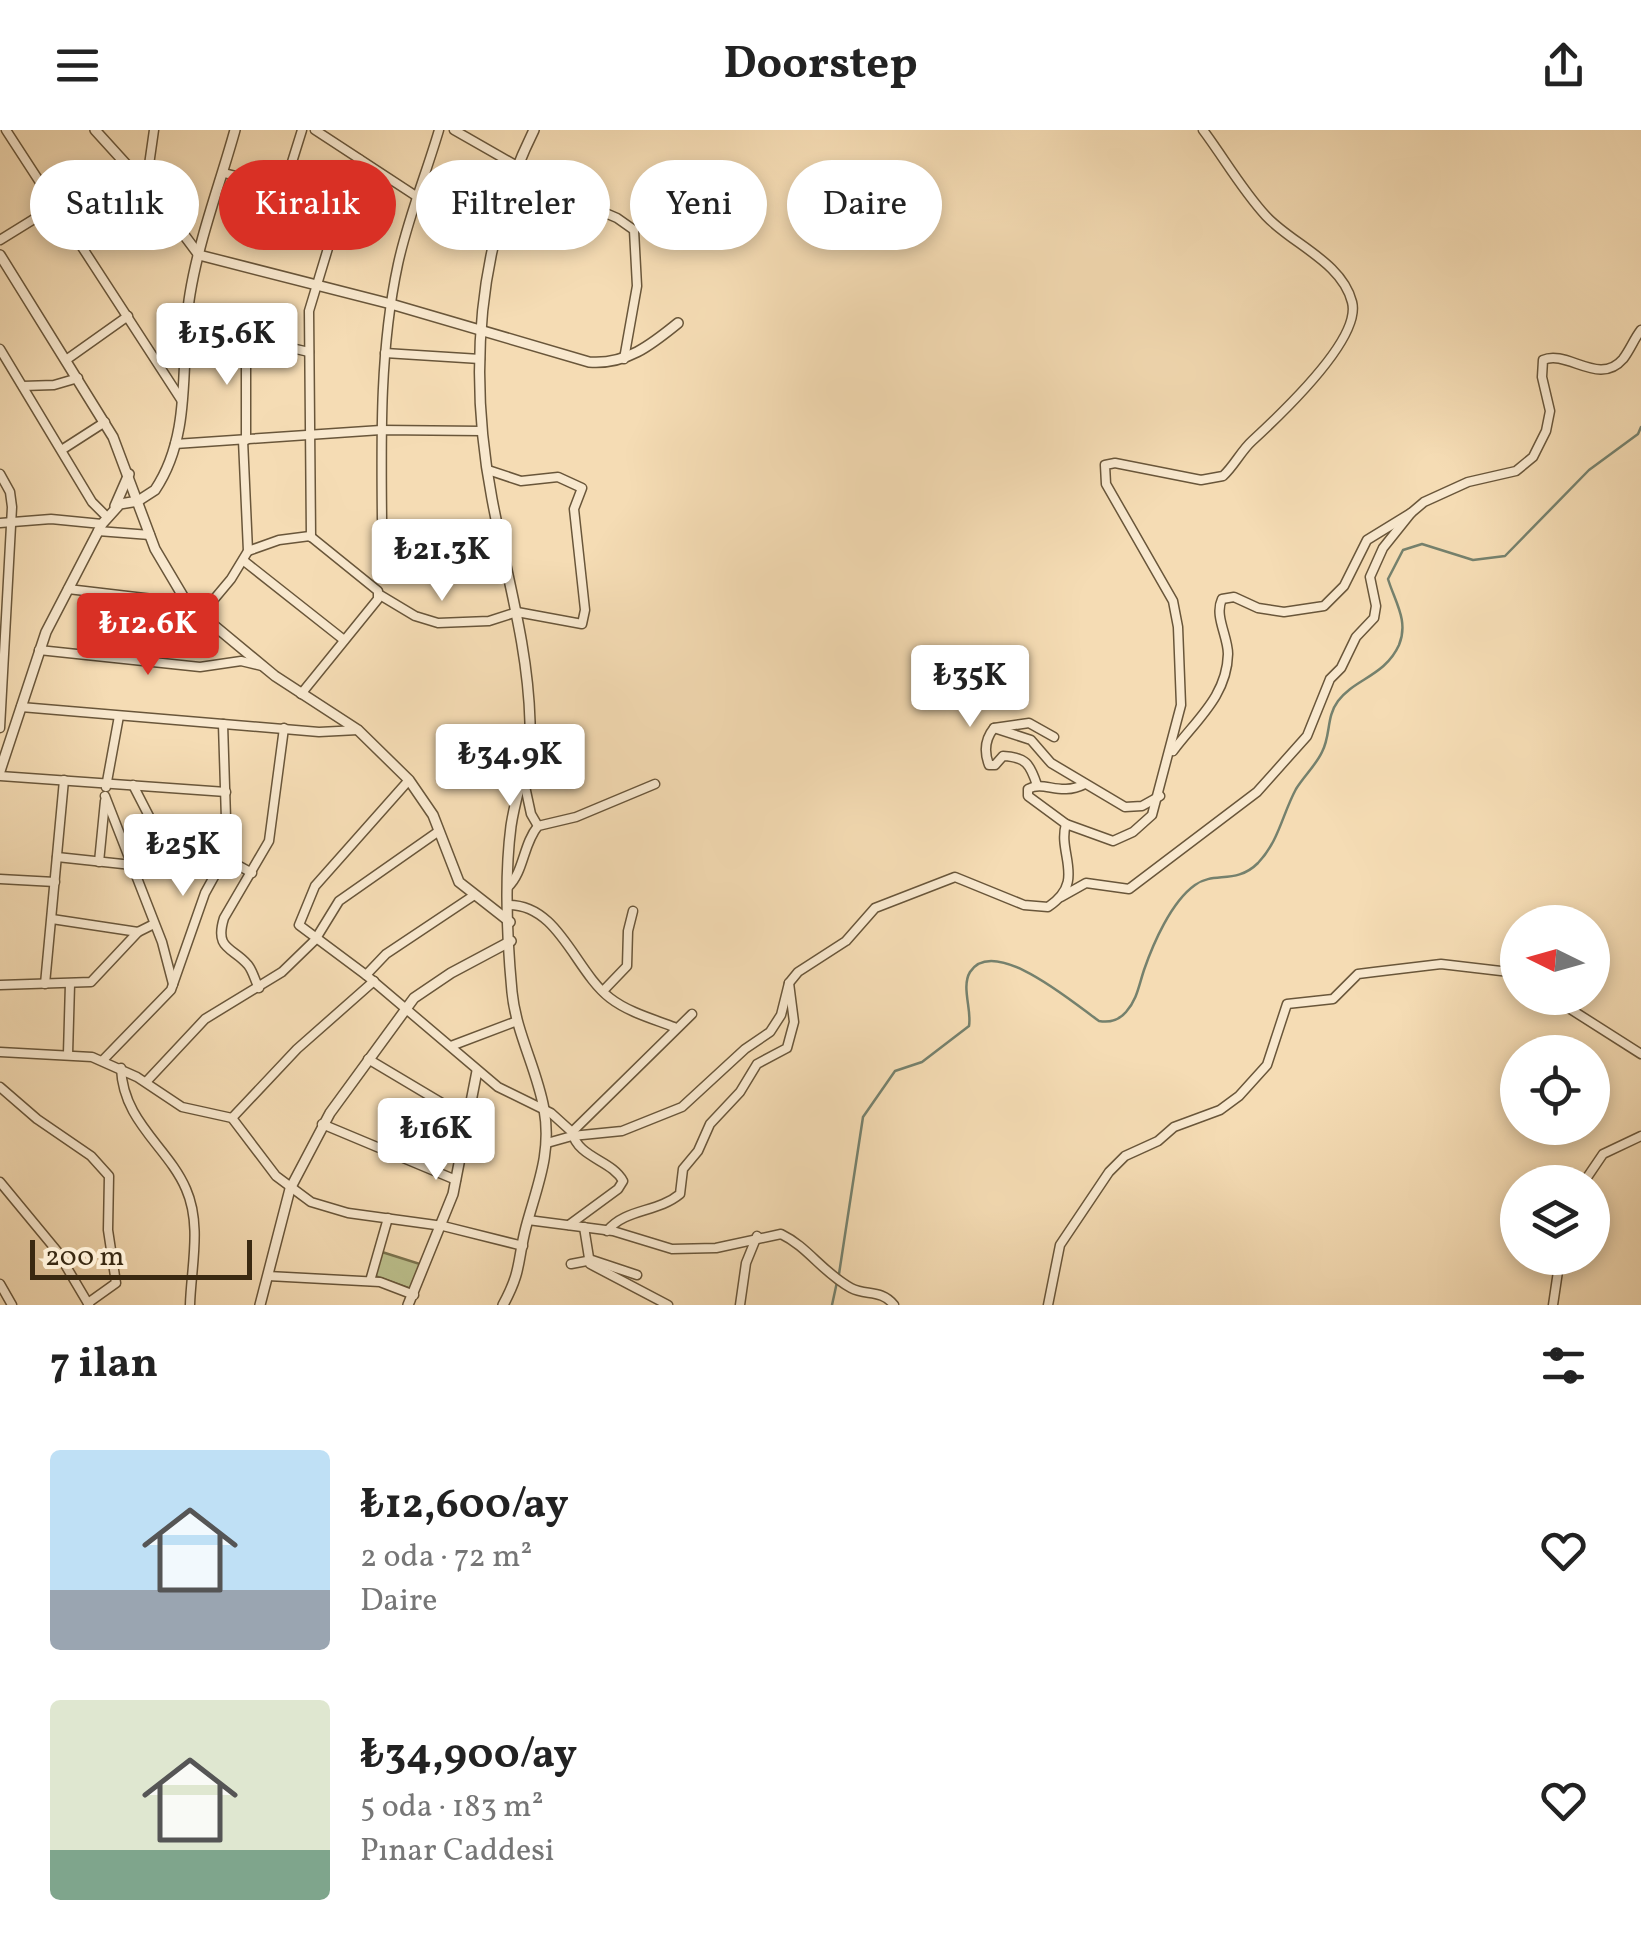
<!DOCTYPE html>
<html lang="tr">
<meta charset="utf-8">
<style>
:root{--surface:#fff;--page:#f2f2f2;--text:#222;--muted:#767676;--accent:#d93025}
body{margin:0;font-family:Vollkorn,serif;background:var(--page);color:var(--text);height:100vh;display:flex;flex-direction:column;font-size:38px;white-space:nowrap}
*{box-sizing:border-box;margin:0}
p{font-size:32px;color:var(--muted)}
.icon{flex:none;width:55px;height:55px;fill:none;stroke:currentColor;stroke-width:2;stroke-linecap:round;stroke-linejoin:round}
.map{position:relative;height:1175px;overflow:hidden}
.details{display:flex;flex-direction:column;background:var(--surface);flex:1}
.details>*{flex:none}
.guide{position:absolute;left:30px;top:30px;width:1000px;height:90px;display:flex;gap:20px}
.needle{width:65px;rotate:275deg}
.fabs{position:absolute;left:1500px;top:775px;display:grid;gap:20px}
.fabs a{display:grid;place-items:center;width:110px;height:110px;border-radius:50%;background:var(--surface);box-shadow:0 5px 15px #0003;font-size:50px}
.scale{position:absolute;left:30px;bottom:25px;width:222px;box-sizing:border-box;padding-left:10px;border:5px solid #3a2911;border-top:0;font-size:28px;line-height:35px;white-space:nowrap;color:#3a2911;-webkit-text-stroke:8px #f8e8ce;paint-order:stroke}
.price{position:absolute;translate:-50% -85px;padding:0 22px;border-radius:10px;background:#fff;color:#222;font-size:32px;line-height:65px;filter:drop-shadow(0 2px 5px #0008)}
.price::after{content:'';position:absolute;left:50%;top:60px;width:30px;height:22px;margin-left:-15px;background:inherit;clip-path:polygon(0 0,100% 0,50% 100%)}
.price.on{background:var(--accent);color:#fff}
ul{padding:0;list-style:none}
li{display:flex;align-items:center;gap:30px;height:250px;padding:0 50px}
li span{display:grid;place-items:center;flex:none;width:280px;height:200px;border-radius:10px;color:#555}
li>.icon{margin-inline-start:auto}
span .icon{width:120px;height:120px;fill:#fffc;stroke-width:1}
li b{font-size:42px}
h2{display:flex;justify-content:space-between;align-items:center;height:120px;padding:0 50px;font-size:42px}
.tag{padding:0 35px;border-radius:45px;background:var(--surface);box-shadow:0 5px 15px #0003;font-size:35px;line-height:90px}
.tag.on{background:var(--accent);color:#fff}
header{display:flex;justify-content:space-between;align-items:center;height:130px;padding:0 50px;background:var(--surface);font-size:45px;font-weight:700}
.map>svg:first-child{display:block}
</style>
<header><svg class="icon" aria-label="menu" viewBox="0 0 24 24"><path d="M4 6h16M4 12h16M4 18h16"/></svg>Doorstep<svg class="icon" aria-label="share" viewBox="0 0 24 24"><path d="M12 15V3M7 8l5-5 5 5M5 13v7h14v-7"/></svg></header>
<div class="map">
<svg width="1641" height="1175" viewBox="0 0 1641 1175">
<rect width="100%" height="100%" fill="#f5dcb4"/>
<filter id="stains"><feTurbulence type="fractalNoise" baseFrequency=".002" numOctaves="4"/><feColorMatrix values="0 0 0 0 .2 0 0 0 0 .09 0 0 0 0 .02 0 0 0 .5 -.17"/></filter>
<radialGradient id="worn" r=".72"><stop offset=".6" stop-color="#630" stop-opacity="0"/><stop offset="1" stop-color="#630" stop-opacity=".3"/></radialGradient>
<path fill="#bcc08d" stroke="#7b744f" stroke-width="2.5" d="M382,1122L420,1134L411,1159L375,1146Z"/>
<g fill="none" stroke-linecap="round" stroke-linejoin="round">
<g stroke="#75816d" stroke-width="2.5">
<path d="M839,1144L863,987L895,941L922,932L969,896C972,880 961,857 970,842C994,804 1076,875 1099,891C1110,893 1119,890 1126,882C1137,870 1139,855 1144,840C1153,814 1171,772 1195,755C1214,741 1236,755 1258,733C1279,711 1282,685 1296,659C1304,646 1316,635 1322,622C1331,605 1326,587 1338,571C1354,549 1385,546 1399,515C1409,491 1395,472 1388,449L1403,420L1422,414L1473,430L1505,426L1589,340L1638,304L1641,297"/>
<path d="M832,1175L837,1152"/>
</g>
<g stroke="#69563a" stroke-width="11">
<g id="minor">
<path d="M6,0L182,271"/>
<path d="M315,0L419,68"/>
<path d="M454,0L517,36"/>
<path d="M224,43L263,53L334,95"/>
<path d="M514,44L617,88L634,100L637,156L624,229"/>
<path d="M146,56L154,0"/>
<path d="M282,64L302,0"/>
<path d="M0,110L123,34"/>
<path d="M186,194L309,222"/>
<path d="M246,207V310"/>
<path d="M0,219L92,372L106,386"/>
<path d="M385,223L480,229"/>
<path d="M66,230L128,186"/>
<path d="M23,256L54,255L78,248"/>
<path d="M175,314L381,300L482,301"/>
<path d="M63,319L105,292"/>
<path d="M0,344L10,362L12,377L0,598"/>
<path d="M382,389C381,303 380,218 398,134C408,88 426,44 439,0"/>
<path d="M0,393L51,389L102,394"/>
<path d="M98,401L150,405"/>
<path d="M311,407L309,181L345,62L359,29"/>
<path d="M248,421L279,410L310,406L378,461V469L301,564"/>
<path d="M244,431L344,510"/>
<path d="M68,459L187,473"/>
<path d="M380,465L415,486L438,493L489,491L517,482L582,494L585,480L574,379L582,358L558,347L521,351L488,340"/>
<path d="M200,486L231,449L248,421L243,310"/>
<path d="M39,520L200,537L241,531L262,536"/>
<path d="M21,577L319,602L358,600"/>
<path d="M994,598L1031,610L1051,633L1125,677L1142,676L1160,666"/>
<path d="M1173,621C1196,590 1227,566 1228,524C1228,506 1214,486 1222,469L1234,467L1258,478L1284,482L1324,476L1344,456L1367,410L1411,383"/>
<path d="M0,646L226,662"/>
<path d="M523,647L531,684L538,696"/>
<path d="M409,650L315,756L299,795L366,845L498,957L551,983L572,1002"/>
<path d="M133,655L171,729L177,734L219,738"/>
<path d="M1037,655C1030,634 1026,627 1003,626L995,635H989C984,622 985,609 994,598L1029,593L1054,607"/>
<path d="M106,657L119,586"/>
<path d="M105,666L162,812L173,854"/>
<path d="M1066,694L1028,666V659C1045,650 1059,667 1085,654"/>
<path d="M57,727L132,735"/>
<path d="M223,727L252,743"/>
<path d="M99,732L105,671"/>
<path d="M0,749L55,752"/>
<path d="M508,757C524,742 523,714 538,696L576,687L655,654"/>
<path d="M1061,767L1086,753L1129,759L1257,662L1307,606L1330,549L1341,538L1356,507L1374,488L1376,476L1370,447L1383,418L1411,383L1424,372L1468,352L1516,341L1533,327L1546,301L1550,281L1542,247L1543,230C1567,219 1599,257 1623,229C1630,220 1634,209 1641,200"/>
<path d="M509,775C559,775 575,841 610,868C628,882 653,889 674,897"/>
<path d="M52,789L138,802L154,794"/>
<path d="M366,845L386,824L473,766"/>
<path d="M45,854L64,650"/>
<path d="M0,855L91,852L138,802"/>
<path d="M259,858C255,851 253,841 248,835C233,817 214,820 224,788L269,711L284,598"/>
<path d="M603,861L627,836L628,801L633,781"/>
<path d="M1553,868L1641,924"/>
<path d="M451,916L517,891"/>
<path d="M0,922L92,927L137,947L182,977L232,988L276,1046L311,1072L348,1083L443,1096L523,1116"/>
<path d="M68,924L70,854"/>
<path d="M368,929L467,988"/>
<path d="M103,930L171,860L205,763L221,734L226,689L223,594"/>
<path d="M121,938C123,992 168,1017 186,1059C202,1095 191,1138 190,1175"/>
<path d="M146,952L205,889L282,842L315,810L339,771L439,701"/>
<path d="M0,957L37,989L91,1026L109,1046L108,1100L116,1153L88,1173"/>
<path d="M232,988L297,919L374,851"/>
<path d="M322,994L456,1050"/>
<path d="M547,1013L572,1006L622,1001L682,977L745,919L770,902L781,885L789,853L798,842L846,811L875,778L955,747L1024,775L1048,777C1087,751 1057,724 1066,694L1113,711L1133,702L1152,685L1181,575L1178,497L1173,471L1106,354L1105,335L1115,333L1201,350L1223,346C1234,336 1241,321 1252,311C1278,287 1362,209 1352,172C1342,132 1292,114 1266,86C1242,60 1224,28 1203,0"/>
<path d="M0,1052L57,1121L89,1175"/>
<path d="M1584,1052L1603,1024L1641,1006"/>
<path d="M528,1090L613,1101L672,1119L716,1118L781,1104C808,1117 822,1142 851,1158C866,1166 881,1159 894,1175"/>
<path d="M569,1095L618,1059L623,1051C612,1030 578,1028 572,1002L692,884"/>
<path d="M584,1097L590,1134L668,1175"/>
<path d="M607,1101C626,1078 657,1083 680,1064L683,1039L698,1021L710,994L740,962L757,934L787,918L794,892L789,853"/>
<path d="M571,1134L592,1130L637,1145"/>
<path d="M268,1146L380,1152L414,1165"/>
<path d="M370,1151L388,1088"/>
<path d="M0,1154L12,1175"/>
<path d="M740,1175L746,1133L757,1106"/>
<path d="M1048,1175L1060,1115L1109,1042L1125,1026L1158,1011L1174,997L1220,980L1239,966L1267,935L1287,874L1333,869L1358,844L1374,842L1441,834L1518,843"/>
<path d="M1553,1175L1560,1128"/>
</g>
</g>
<g stroke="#69563a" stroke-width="12">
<g id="tertiary">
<path d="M95,0L155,66L199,125L391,174L589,232C626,235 651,215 678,193"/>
<path d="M0,125L113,307L155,419L187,473L275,546L358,600L409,650L433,685L459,752L510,792"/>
<path d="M115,376L129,344"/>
<path d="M0,641L46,502L102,394L120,374L138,371L155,360C194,302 179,229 190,164C199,109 220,54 235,0"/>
<path d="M260,1175L290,1059L330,983L414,868L451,843L511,811"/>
<path d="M408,1175L453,1064L477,941"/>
<path d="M503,1175C522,1140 517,1132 526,1097C537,1056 552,1023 544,979C537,939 516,903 512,862C507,809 504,750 511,696C516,661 531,627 530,592C528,515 506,444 492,369C468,244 477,115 534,0"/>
</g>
</g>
<use href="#minor" stroke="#f8e8ce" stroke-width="8"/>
<use href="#tertiary" stroke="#f8e8ce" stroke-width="9"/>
</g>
<rect width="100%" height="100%" filter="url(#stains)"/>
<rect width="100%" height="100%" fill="url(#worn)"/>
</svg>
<div class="fabs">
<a><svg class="needle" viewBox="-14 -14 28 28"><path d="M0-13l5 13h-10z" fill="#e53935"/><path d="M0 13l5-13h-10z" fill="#767676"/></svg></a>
<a><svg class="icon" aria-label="locate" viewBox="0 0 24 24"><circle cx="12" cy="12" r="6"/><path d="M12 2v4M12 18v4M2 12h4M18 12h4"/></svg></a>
<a><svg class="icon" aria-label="layers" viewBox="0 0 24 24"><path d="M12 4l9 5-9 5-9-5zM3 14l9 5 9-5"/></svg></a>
</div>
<div class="scale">200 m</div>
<b class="price" style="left:227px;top:258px">₺15.6K</b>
<b class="price" style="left:442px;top:474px">₺21.3K</b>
<b class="price on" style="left:148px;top:548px">₺12.6K</b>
<b class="price" style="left:970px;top:600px">₺35K</b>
<b class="price" style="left:510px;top:679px">₺34.9K</b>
<b class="price" style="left:183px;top:769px">₺25K</b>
<b class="price" style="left:436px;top:1053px">₺16K</b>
<div class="guide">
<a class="tag">Satılık</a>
<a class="tag on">Kiralık</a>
<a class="tag">Filtreler</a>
<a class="tag">Yeni</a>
<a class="tag">Daire</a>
</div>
</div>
<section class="details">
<h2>7 ilan<svg class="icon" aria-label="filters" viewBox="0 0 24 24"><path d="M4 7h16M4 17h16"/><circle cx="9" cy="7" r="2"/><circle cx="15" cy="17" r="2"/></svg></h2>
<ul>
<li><span style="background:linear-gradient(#bfe0f5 70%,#9aa5b1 0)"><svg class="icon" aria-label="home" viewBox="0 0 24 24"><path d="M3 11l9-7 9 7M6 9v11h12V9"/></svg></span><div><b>₺12,600/ay</b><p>2 oda · 72 m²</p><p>Daire</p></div><svg class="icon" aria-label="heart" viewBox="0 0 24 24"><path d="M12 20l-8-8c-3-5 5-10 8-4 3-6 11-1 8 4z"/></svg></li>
<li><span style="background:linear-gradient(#dfe7d0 75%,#7fa58c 0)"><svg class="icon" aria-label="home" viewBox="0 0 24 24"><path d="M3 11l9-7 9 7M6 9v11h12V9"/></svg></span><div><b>₺34,900/ay</b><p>5 oda · 183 m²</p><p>Pınar Caddesi</p></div><svg class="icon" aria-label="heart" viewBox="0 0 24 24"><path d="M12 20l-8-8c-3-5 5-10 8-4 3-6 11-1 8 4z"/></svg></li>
</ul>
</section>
